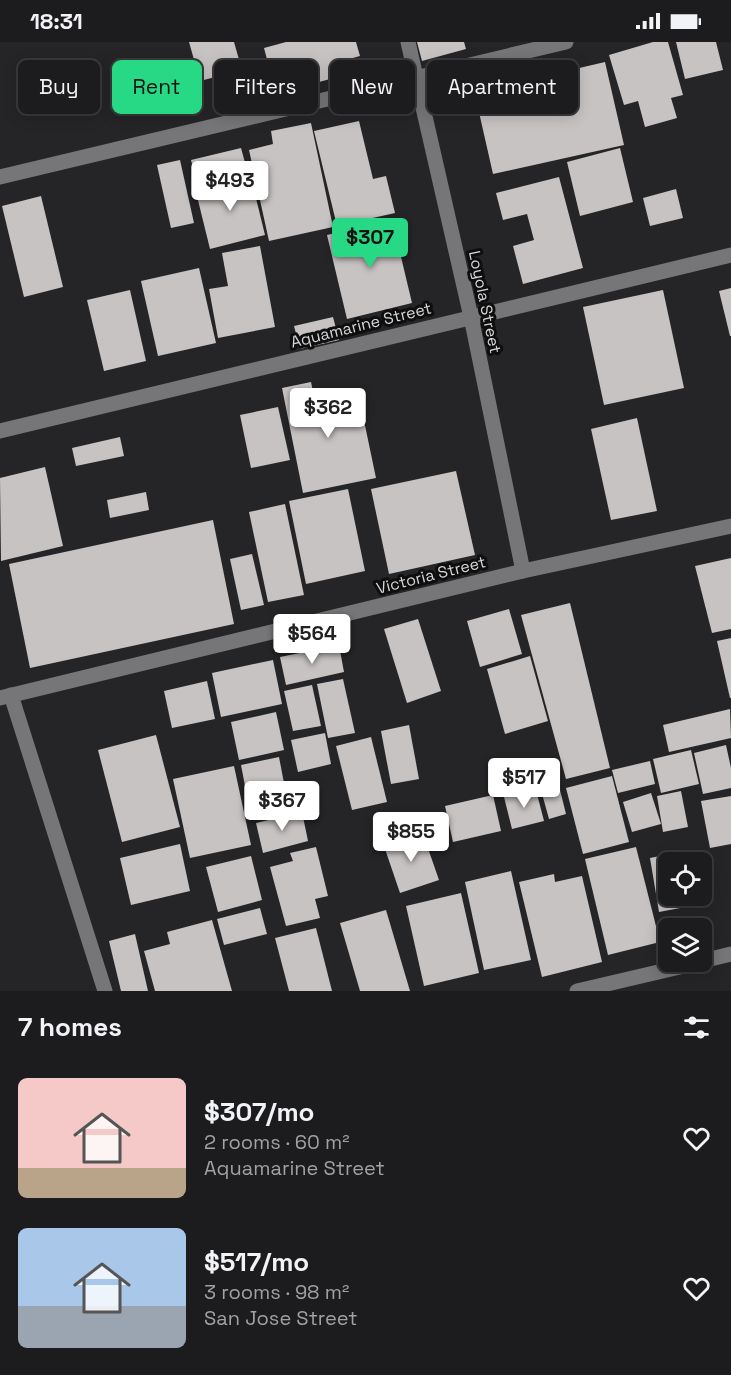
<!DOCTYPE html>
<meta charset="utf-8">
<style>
:root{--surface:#1c1b1d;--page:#29282a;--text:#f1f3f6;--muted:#a0a1a4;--line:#3a393b;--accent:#27d885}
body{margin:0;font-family:"Space Grotesk",sans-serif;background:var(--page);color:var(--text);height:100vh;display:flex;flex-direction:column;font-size:22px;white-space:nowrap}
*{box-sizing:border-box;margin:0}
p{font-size:20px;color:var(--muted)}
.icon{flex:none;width:33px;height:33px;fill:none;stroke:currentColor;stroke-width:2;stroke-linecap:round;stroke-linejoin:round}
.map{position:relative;height:949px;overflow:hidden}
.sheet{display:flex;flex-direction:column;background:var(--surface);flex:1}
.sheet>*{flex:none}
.banner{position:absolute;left:18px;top:18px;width:696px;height:54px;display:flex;gap:12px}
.buttons{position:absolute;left:658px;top:810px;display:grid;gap:12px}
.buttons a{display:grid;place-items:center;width:54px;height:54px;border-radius:9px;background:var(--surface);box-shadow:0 3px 15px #0003,0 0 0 2px var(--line);font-size:30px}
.price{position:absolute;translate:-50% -51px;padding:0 14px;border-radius:6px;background:#fff;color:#222;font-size:20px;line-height:39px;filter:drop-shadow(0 2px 3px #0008)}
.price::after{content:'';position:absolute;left:50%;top:36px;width:18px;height:14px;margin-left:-9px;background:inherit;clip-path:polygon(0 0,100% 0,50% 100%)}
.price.on{background:var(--accent);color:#111}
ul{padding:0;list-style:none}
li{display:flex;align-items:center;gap:18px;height:150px;padding:0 18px}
li span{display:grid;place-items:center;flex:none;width:168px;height:120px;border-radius:9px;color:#555}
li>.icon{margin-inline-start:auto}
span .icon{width:72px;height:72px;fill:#fffc;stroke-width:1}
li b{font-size:26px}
h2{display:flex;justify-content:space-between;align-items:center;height:72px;padding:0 18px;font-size:26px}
.pill{padding:0 21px;border-radius:9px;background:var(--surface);box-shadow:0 3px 15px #0003,0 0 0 2px var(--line);font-size:21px;line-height:54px}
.pill.on{background:var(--accent);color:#111}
.status{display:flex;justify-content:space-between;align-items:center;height:42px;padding:0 30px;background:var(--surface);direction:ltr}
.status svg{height:16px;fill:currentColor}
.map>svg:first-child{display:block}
</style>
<div class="status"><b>18:31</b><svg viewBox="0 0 49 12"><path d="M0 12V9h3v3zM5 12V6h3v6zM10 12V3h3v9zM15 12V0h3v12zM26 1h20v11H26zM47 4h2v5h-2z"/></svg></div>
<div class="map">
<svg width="731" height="949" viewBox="0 0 731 949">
<rect width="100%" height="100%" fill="#252427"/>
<g fill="#c7c3c2">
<path d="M189,0H234L242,28L200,39Z"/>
<path d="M286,0H356L360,14L342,19L345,33L267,54L259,28L269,25L264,6Z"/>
<path d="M417,0H464L466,7L422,19Z"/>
<path d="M653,0H668L683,53L671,56L677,76L645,85L638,59L624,63L609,13Z"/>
<path d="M676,0H716L723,28L685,37Z"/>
<path d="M541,18L545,34L605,20L624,103L493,132L471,35Z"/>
<path d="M359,79L373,137L386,134L395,171L337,184L314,89Z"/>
<path d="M311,81L333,185L269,199L249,108L273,102L271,89Z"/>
<path d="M241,106L247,128L197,141L191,118Z"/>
<path d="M620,106L633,160L580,174L567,120Z"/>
<path d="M180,118L194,181L171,186L157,123Z"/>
<path d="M250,132L265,193L210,207L195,146Z"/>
<path d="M559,135L583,226L523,242L513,204L534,198L527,172L503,178L496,151Z"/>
<path d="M676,147L683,176L650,184L643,156Z"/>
<path d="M41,154L63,245L24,255L2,164Z"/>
<path d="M392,177L412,261L347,277L327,193Z"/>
<path d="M260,204L275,285L218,296L209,247L228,244L222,211Z"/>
<path d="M199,226L216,301L158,314L141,239Z"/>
<path d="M731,246V294H730L719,249Z"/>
<path d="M130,248L146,319L104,329L87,258Z"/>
<path d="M663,248L684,346L604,363L583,265Z"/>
<path d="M333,275L339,298L300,307L294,284Z"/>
<path d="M311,340L315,359L358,350L376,436L303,451L282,346Z"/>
<path d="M278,365L290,418L251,426L240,373Z"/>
<path d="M637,376L657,469L611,478L591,387Z"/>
<path d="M120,395L124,414L76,424L72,406Z"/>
<path d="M45,425L63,504L1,519L0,436Z"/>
<path d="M456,429L475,513L389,532L371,447Z"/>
<path d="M348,447L365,529L306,542L289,459Z"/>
<path d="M146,450L149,468L110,476L107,458Z"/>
<path d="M285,462L304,553L268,560L249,470Z"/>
<path d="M213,478L234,582L30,626L9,522Z"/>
<path d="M252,512L264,563L241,568L230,517Z"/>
<path d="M731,516V587L712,591L695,524Z"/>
<path d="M570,561L610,726L566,737L521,573Z"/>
<path d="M509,567L522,612L480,625L467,579Z"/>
<path d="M418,577L441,649L407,661L384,587Z"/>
<path d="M731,596V656H730L717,599Z"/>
<path d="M339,603L344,630L286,643L280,615Z"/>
<path d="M530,614L548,679L505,692L487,627Z"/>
<path d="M273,618L282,662L221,675L212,631Z"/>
<path d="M343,637L355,691L328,696L317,642Z"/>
<path d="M207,639L215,677L172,686L164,649Z"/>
<path d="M312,643L321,684L293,689L284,649Z"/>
<path d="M730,667L731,696L669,710L663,683Z"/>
<path d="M276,670L284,708L239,718L231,680Z"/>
<path d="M409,683L419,737L391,742L381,689Z"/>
<path d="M325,691L331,722L298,730L291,698Z"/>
<path d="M156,693L180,785L122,800L98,708Z"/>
<path d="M371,695L387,760L352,768L336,704Z"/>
<path d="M726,703L731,726V746L703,752L694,711Z"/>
<path d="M691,708L699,742L661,751L653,717Z"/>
<path d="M279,715L289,767L251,775L241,723Z"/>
<path d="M650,719L655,742L618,751L612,728Z"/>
<path d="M234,724L251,803L190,816L173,737Z"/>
<path d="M612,734L629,800L583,812L566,746Z"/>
<path d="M559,744L566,772L549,777L541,748Z"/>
<path d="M536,748L544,779L512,787L504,755Z"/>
<path d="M681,749L688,785L663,790L657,754Z"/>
<path d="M651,751L661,782L632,790L623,760Z"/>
<path d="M493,753L501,789L453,800L445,764Z"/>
<path d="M731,754V802L710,806L701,759Z"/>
<path d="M302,770L308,799L263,811L256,781Z"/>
<path d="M423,792L439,838L400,851L384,804Z"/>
<path d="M180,802L190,849L131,863L120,816Z"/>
<path d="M316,805L328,854L315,857L320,876L286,884L270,825L293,819L290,811Z"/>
<path d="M636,805L660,900L608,913L585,817Z"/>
<path d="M686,809L688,820H669V854H694L696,863L659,870L650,816Z"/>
<path d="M251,814L262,858L218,870L206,825Z"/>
<path d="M511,829L531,918L484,928L465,840Z"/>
<path d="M554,832L555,840L582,834L602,920L542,935L519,840Z"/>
<path d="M461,851L479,931L424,944L406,864Z"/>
<path d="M260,866L267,892L224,903L217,877Z"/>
<path d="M386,868L410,949H360L340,881Z"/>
<path d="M212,878L232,949H155L144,909L170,902L167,890Z"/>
<path d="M316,886L332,949H289L275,896Z"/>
<path d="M135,892L148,949H121L109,899Z"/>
</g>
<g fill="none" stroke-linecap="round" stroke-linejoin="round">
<path stroke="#767578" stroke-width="15" d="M11,653L105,949"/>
<g stroke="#767578" stroke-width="15">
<path d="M408,0L471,275L523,529"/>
<path d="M0,135L566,0"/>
<path d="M0,389L731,213"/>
<path d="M0,656L523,529L731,484"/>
<path d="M702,919L731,912"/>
<path d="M577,949L701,920"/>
</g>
</g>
<g text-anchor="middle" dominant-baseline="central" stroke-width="6" stroke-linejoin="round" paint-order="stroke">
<g font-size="16" fill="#d6d5d7" stroke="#0e0e0f">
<text transform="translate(485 260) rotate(78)">Loyola Street</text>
<text transform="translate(361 283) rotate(-14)">Aquamarine Street</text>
<text transform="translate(431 533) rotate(-14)">Victoria Street</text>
</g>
</g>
</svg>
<div class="buttons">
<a><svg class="icon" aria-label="locate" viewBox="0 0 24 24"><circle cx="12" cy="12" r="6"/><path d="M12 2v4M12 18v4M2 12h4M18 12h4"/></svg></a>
<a><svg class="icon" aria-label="layers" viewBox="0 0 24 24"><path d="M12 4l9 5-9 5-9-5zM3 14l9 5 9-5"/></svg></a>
</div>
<b class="price" style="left:230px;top:170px">$493</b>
<b class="price on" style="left:370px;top:227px">$307</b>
<b class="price" style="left:328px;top:397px">$362</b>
<b class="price" style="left:312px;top:623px">$564</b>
<b class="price" style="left:524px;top:767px">$517</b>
<b class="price" style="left:282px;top:790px">$367</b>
<b class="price" style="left:411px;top:821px">$855</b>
<div class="banner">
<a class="pill">Buy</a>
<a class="pill on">Rent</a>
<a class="pill">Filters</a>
<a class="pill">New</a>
<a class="pill">Apartment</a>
</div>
</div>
<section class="sheet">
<h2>7 homes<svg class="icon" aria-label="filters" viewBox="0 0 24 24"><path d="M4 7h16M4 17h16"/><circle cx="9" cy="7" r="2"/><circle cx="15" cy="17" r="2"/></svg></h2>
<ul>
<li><span style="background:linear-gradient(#f6c9c9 75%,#b9a48a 0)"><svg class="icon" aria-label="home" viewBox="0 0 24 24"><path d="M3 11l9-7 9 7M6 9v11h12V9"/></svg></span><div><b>$307/mo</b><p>2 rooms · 60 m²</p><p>Aquamarine Street</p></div><svg class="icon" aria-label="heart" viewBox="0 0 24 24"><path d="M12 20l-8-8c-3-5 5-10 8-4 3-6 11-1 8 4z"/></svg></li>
<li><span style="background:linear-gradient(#a9c7e8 65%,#9aa5b1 0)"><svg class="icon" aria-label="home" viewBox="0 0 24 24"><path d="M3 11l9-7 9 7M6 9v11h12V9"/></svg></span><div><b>$517/mo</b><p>3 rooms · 98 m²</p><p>San Jose Street</p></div><svg class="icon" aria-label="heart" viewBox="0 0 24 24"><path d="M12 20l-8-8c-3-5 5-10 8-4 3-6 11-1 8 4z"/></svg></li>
</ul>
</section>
